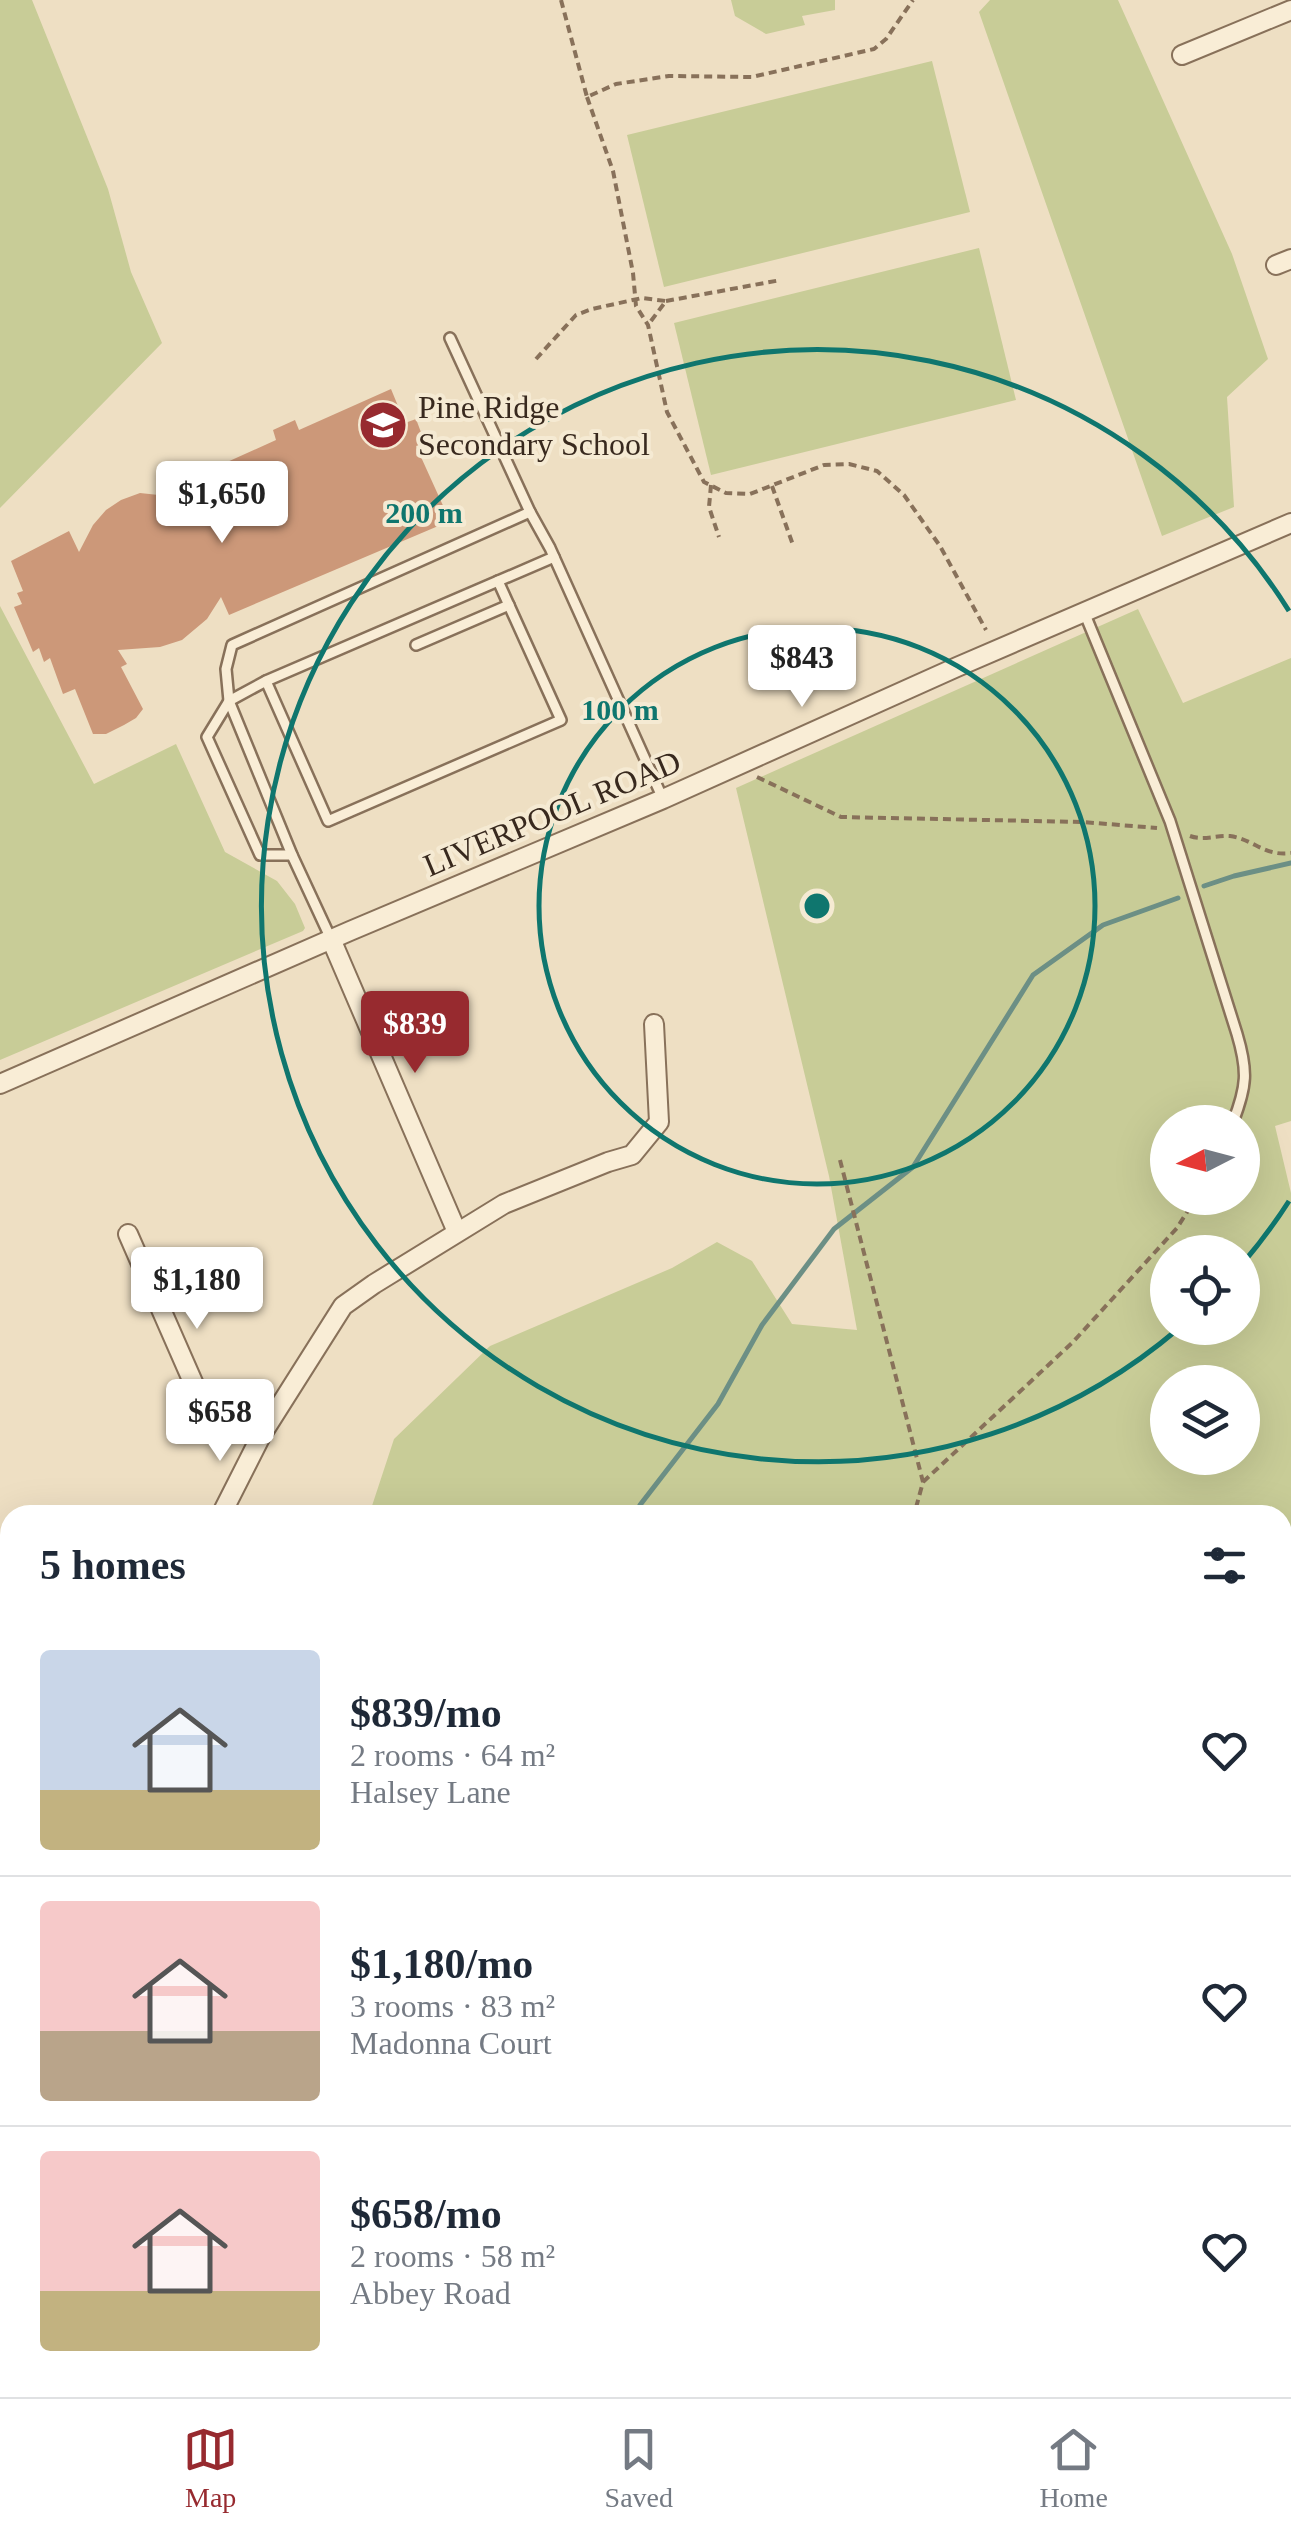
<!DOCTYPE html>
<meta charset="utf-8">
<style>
:root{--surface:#fff;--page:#f6f6f7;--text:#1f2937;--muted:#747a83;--line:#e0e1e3;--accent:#972a2f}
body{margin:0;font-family:"Times New Roman",serif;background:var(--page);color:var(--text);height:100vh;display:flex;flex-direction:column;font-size:38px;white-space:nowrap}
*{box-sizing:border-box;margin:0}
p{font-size:32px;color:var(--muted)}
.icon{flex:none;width:55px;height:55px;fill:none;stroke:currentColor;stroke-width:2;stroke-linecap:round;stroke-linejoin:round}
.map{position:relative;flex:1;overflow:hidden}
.panel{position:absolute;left:0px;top:1505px;width:1292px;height:892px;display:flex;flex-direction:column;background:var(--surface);border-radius:30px 30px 0 0;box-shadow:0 10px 40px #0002}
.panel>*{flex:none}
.needle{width:65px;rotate:264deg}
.fabs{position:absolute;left:1150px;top:1105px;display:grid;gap:20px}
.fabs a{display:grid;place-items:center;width:110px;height:110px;border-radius:50%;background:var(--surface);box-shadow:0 10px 40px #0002;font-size:50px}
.price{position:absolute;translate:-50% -85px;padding:0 22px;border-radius:10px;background:#fff;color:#222;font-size:32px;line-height:65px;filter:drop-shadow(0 2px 5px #0008)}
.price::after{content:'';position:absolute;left:50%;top:60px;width:30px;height:22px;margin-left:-15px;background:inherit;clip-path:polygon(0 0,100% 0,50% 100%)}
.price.selected{background:var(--accent);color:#fff}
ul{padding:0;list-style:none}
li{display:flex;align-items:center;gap:30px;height:250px;padding:0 40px}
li+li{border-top:2px solid var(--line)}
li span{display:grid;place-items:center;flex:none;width:280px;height:200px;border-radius:10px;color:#555}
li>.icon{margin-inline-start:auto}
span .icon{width:120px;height:120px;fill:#fffc;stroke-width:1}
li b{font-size:42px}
h2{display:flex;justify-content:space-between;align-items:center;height:120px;padding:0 40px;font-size:42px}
.menu{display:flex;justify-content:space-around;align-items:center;height:140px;border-top:2px solid var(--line);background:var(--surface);font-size:28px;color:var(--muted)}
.menu a{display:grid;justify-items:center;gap:5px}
.menu .selected{color:var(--accent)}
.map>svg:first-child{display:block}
</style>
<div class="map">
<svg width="1291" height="2397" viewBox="0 0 1291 2397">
<rect width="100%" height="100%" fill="#eedfc3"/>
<g fill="#c8cc97" fill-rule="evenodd">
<path d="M0,0H32L108,189L131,272L162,343L0,508Z"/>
<path d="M731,0H835V10L802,16L805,25L766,34L735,16Z"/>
<path d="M990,0H1118L1232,254L1268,359L1227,397L1234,507L1162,536L979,12Z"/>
<path d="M932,61L970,212L664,287L627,135Z"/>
<path d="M979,248L1016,400L711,475L674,323Z"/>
<path d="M0,606L94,784L176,744L225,852L277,881L295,904L305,928L303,931L0,1060Z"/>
<path d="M1138,609L1183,703L1291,658V1121L1275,1126L1291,1193V2214L1283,2218L1282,1515H369L394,1439L490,1346L672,1268L717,1242L752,1261L792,1324L857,1330L829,1176L736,788ZM1168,1122H1242V1198H1168ZM1168,1252H1242V1328H1168ZM1168,1382H1242V1458H1168Z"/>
<path d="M10,2129V2388H263L266,2397H0V2135Z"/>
<path d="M1291,2275V2397H1158L1155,2388H1282L1283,2279Z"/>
</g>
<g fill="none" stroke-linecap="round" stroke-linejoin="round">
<g stroke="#6c8f85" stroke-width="5">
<path d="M1204,886L1234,876L1291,863"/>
<path d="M635,1515L640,1505L718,1404L762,1325L834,1229L913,1167L1033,975L1103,925L1178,898"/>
<path d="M0,2350L10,2349"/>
<path d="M223,2388L227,2397"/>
</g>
</g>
<path fill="#cc9879" d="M391,389L405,423L416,419L425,443L416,446L450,521L229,615L221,597L207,619L182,640L160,647L118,650L127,664L121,667L143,709L136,718L124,725L106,734H93L75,689L63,694L50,658L44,662L39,648L33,652L14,607L22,604L17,593L23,591L11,561L69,531L79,552L93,525L106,510L121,500L140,493L177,497L174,486L276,440L273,430L295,420L299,430Z"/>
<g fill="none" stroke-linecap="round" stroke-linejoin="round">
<g stroke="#88715a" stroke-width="14">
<g id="lane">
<path d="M450,338L530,512"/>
<path d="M1084,612L1170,821L1237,1034C1248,1071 1247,1086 1233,1122"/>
<path d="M416,645L509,605"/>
<path d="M266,681L328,821L561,720L498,581"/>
<path d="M292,855H260L207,737L229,701L266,681L554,557"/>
<path d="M331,939L292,855L229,701L226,669L232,645L530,512L550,548L663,799"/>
</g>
</g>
<g stroke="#88715a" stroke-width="22">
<g id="street">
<path d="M1182,55L1291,10"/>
<path d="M1276,265L1291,259"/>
<path d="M331,939L457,1232"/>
<path d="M0,1084L350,931L663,799L957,667L1291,523"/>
<path d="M128,1234L196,1389L213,1405L262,1434"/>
<path d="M221,1515L262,1434L343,1306L374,1284L504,1204L608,1162L632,1155L659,1122L654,1024"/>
<path d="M0,1704L10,1727"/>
<path d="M1282,2255L1291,2251"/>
<path d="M422,2388L425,2397"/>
<path d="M677,2388L679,2397"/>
<path d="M960,2397L982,2388"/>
</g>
</g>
<g stroke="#88715a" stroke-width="4" stroke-dasharray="8 5" stroke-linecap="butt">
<path d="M561,0L587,97L616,84L669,76L752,77L874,49L886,39L913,0"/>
<path d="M587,97L613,171L633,273L636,306L648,325L667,412L704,482L726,493L750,494L824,465L849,464L877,471L904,495L940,546L986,630"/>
<path d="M666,301L781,280"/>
<path d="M536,359L576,315L592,309L642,298L666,301L648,325"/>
<path d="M711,485L709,507L719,537"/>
<path d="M772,486L793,545"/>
<path d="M757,777L841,817L1083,822L1157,828"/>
<path d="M1190,836C1204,841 1216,835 1230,836C1253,839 1265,857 1291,853"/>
<path d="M840,1160L923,1482L914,1515"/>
<path d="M923,1482L1073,1342L1177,1228L1196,1198"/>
</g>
<use href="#lane" stroke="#f9edd6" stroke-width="9"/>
<use href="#street" stroke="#f9edd6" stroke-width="18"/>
</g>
<g fill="none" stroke="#0f766e" stroke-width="5">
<circle cx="817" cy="906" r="278"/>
<path d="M1289 1201A556 556 0 0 1 1243 1263M1178 1329A556 556 0 1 1 1289 611"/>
</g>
<defs>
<g id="school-disc" transform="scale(2.5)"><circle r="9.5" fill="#972a2f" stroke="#f5ead3"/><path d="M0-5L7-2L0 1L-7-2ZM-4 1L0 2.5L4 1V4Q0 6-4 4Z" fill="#fff"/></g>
</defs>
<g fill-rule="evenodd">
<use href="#school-disc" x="383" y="425"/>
</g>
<g text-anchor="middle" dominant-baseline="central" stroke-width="8" stroke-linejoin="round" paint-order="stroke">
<g font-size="32" fill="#38291e" stroke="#f5ead3" text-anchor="start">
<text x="418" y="407">Pine Ridge<tspan x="418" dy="37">Secondary School</tspan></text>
</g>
<g font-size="32" fill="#38291e" stroke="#f5ead3">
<text transform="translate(552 813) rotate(-23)">LIVERPOOL ROAD</text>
</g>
</g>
<circle cx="817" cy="906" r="15" fill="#0f766e" stroke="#f5ead3" stroke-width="5"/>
<g font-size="30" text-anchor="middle" font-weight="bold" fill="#0f766e" stroke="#f5ead3" stroke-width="8" stroke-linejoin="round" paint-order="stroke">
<text x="424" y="523">200 m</text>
<text x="620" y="720">100 m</text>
</g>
</svg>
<div class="fabs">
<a><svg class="needle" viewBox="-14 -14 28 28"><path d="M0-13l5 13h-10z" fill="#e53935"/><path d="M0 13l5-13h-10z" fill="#747a83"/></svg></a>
<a><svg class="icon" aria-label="locate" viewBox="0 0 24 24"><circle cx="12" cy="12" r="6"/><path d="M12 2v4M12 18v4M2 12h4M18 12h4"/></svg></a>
<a><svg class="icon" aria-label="layers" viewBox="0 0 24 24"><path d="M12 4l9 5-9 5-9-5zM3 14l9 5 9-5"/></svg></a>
</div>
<b class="price" style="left:222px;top:546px">$1,650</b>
<b class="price" style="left:802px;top:710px">$843</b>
<b class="price selected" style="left:415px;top:1076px">$839</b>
<b class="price" style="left:197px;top:1332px">$1,180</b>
<b class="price" style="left:220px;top:1464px">$658</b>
<section class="panel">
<h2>5 homes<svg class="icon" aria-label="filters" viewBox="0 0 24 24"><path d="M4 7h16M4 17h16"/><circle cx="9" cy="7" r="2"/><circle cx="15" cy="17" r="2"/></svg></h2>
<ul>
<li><span style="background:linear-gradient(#c9d6e8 70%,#c2b280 0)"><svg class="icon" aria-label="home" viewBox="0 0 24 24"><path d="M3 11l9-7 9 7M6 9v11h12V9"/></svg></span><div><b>$839/mo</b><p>2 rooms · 64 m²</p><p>Halsey Lane</p></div><svg class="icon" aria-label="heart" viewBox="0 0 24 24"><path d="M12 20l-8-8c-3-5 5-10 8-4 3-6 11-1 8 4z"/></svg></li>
<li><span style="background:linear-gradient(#f6c9c9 65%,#b9a48a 0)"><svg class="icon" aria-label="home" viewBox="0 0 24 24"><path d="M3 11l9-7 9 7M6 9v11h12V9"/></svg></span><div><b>$1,180/mo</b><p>3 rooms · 83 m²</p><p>Madonna Court</p></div><svg class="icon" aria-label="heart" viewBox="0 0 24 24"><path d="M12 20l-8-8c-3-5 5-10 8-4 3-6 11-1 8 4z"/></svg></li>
<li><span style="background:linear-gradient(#f6c9c9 70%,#c2b280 0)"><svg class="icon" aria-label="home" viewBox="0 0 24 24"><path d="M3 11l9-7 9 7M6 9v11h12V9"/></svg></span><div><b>$658/mo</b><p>2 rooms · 58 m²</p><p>Abbey Road</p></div><svg class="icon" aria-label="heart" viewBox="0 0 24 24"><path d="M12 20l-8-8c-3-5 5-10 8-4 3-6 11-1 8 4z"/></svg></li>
</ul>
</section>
</div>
<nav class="menu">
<a class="selected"><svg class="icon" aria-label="map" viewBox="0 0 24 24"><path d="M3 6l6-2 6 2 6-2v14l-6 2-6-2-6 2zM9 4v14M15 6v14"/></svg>Map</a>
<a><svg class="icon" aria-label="saved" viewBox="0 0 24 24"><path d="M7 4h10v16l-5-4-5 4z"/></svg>Saved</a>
<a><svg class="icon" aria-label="home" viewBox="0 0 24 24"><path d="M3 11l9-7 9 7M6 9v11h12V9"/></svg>Home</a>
</nav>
